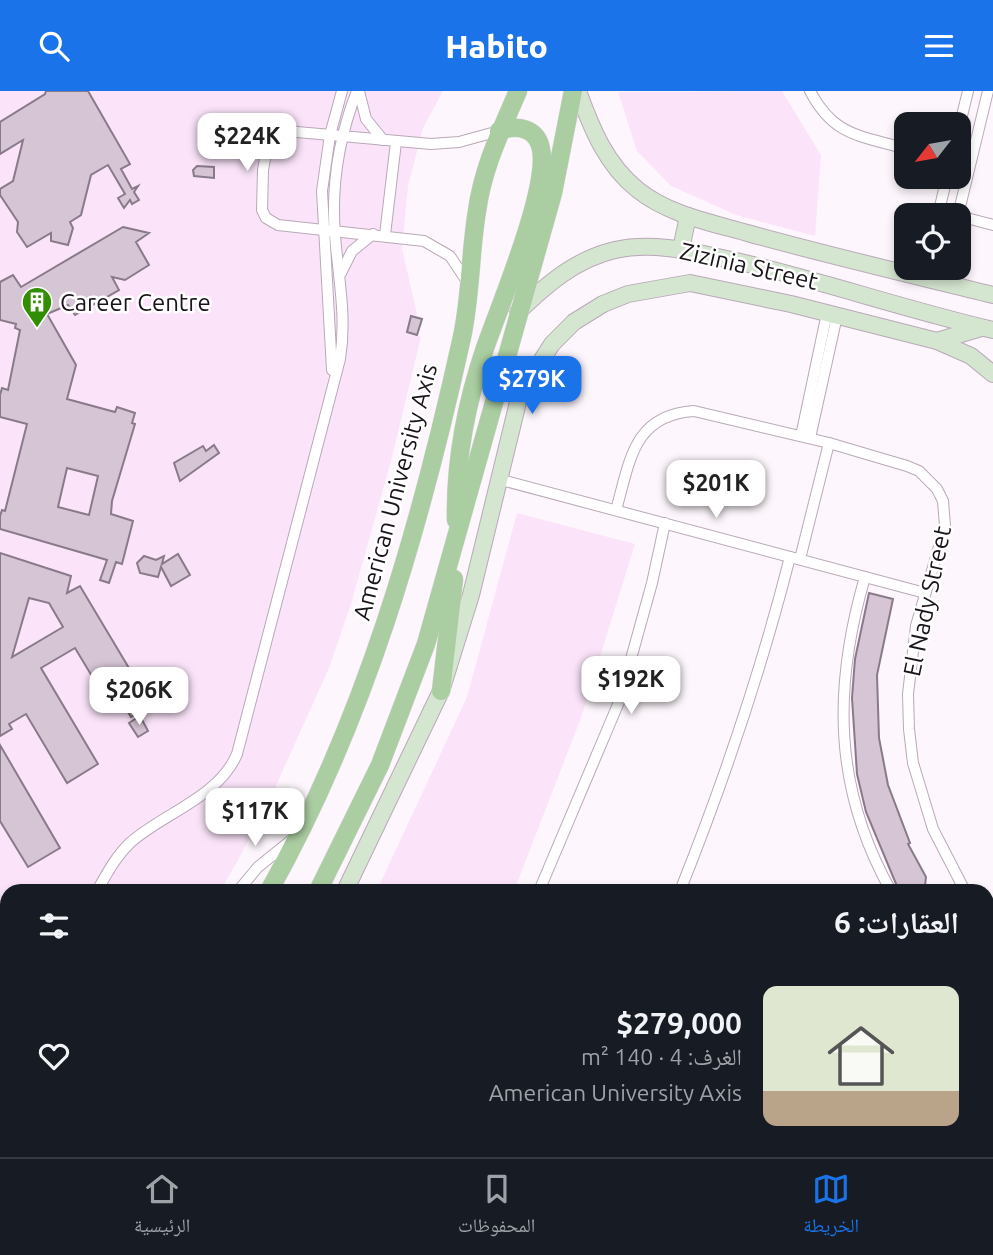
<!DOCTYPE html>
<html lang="ar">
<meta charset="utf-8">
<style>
:root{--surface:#171b24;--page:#20242c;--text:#f1f3f6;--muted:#9ea1a6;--line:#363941;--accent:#1a73e8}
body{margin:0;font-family:Ubuntu,"Noto Naskh Arabic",sans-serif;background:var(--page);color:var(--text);direction:rtl;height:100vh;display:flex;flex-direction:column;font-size:26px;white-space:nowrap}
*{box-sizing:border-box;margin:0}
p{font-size:23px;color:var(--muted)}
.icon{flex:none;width:38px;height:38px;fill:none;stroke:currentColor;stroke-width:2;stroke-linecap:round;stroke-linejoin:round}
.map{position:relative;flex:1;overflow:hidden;direction:ltr}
.panel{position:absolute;left:0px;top:793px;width:994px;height:275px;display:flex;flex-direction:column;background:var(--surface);border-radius:21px 21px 0 0;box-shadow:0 4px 10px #0003;direction:rtl}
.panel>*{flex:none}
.needle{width:46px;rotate:239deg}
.buttons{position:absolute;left:894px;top:21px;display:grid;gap:14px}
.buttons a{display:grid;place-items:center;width:77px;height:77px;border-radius:14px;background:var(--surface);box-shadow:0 4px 10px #0003;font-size:35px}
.price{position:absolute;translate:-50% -60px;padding:0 16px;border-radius:14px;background:#fff;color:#222;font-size:23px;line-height:46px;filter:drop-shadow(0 2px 4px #0008)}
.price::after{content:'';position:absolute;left:50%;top:42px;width:21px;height:16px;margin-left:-10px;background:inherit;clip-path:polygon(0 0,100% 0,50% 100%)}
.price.on{background:var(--accent);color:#fff}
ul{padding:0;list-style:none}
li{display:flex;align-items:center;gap:21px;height:175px;padding:0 35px}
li+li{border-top:2px solid var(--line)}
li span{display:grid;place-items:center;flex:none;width:196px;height:140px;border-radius:14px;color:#555}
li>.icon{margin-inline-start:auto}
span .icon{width:84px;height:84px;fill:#fffc;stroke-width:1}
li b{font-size:30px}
h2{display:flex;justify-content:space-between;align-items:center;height:84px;padding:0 35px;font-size:30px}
header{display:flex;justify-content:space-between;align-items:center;height:91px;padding:0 35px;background:var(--accent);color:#fff;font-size:32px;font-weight:800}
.tab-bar{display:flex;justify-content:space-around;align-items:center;height:98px;border-top:2px solid var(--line);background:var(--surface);font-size:19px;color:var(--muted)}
.tab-bar a{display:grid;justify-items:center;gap:4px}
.tab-bar .on{color:var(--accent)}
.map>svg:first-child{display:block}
</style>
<header><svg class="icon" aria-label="menu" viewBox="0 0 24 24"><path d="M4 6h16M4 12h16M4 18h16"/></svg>Habito<svg class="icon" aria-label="search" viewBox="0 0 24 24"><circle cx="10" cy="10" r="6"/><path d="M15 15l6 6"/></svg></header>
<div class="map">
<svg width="993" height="1066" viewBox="0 0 993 1066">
<rect width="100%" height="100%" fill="#fdf6fc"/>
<g fill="#fbe4fa">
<path d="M0,0H443L423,37L408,95L402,158L417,223L416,226L411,225L407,241L421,246L391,370L351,513L329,577L274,699L237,771L220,800H7V1060L26,1061L21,1066H0Z"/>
<path d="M782,0L821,64L815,145L736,124L671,95L637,60L618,1Z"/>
<path d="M517,422L635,453L581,627L514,800H382L378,797L467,606Z"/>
</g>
<g fill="#d6c5d5" stroke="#897a89" stroke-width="2" fill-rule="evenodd">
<path d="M46,0H88L130,73L121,78L132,98L138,95L134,101L139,109L132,113L130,109L124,117L118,107L125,103L108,74L91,84L81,124L70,131L73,137L68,154L51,150V142L27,156L17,141L18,131L0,104V98L13,90L23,49L0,63V31L45,3Z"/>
<path d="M197,75L214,76V87L194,85L193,79Z"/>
<path d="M123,136L149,142L136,151L149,174L125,189L112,186L119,199L75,224L68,214L47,223L76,274L67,308L115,321L117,316L135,322L132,332L135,333L112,410L111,423L133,430L122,473L116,471L109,492L100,489L107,469L0,438V425L2,419L5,420L27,333L0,326V304L2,297L8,299L20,239L15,237L16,233L0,229V191L13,184L21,196ZM67,377L98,385L89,424L58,416Z"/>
<path d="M411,225L422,228L417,244L407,241Z"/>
<path d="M214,354L219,362L180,390L174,372L203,355L206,360Z"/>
<path d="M0,462L71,485L67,502L80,495L151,614L131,626L124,614L113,620L75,557L41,577L98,673L67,692L26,623L9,633L12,638L0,645ZM29,507L49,512L63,536L12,566Z"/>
<path d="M178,463L190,484L171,495L161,476L158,486L140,482L137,472L144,465L156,469L164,465L162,473Z"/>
<path d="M869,502L893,508L877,584L879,647L888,694L910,752L908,753L926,786L925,795L917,800H899L866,721L857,683L852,607L855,568Z"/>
<path d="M140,625L148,640L138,646L129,632Z"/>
<path d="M0,654L60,757L28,776L0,730Z"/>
</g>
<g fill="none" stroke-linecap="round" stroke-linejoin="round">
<g stroke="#b9a9b8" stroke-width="12">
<g id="street">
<path d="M359,0L366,28L383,49"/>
<path d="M810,0C834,46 860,44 906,58"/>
<path d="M959,37L968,0"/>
<path d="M938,124L947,86"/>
<path d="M958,124L988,0"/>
<path d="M959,125L993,134"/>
<path d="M385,144L396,51"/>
<path d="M341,182L352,160L373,143"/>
<path d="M941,191L945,177"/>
<path d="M468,192L450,165L424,150L278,134L266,127L262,119L263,79L268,51L286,40L431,53L459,51L499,40"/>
<path d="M332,279L322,100L330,44L342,0"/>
<path d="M801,345L827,222"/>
<path d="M810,347L837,225"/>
<path d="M498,388L925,502"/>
<path d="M616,419C630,370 633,324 694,320L829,352L907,375L919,380L937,398L943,410L945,435L916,535L908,603L909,638L913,672L933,738L965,800"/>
<path d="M800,468L829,352"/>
<path d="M865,486C833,596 833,697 891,800"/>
<path d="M97,800C107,782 116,765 131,751C164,722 219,706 237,663L340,268C347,224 338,186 335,144C331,95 339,46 357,0"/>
<path d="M238,800L258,776L294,747"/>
<path d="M539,800L619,611L652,492L665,432"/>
<path d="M680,800C724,690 761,580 790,466"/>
<path d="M987,838L993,849"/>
<path d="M987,924L993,918"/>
<path d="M0,934L7,931"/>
<path d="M337,1060L340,1066"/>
<path d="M708,1060H718"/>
<path d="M868,1060L871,1066"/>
<path d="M881,1060L884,1066"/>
<path d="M40,1066L46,1060"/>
</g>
</g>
<g stroke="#b9a9b8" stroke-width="18">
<g id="secondary">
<path d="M578,0C591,36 606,74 638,99C669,124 713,132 751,143C831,165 912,184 993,204"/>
<path d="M681,158L688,125"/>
<path d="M518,221C547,193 576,168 615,159C656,150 697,162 736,170C823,190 907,219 993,239"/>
<path d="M937,250L981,237"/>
<path d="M345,800L441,600L471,504L520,303L552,253L574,231L603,213L628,203L690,192L791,213L937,250L971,265L993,283"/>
<path d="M224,1060L240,1066"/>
<path d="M299,1060L315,1066"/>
<path d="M173,1066L177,1060"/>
</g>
</g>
<g stroke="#d6d5d6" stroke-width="19">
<g id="primary">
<path d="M456,429C455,370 466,313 485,257C500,214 549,98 541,58C537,37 517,33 499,40"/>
<path d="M441,600L454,488"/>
<path d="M269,800C365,629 420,437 462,246C471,204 470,162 477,120C483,76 501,40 518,0"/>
<path d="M318,800L380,674L426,553L553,102L573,0"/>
<path d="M79,1066L83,1060"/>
<path d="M136,1066L141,1060"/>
</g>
</g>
<use href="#street" stroke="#fff" stroke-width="10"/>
<use href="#secondary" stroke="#d5e6d0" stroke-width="16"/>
<use href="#primary" stroke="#aacda1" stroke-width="18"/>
</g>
<defs>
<g id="building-pin" transform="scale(1.575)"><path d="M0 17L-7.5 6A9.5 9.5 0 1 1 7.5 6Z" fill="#318e00" stroke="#fff"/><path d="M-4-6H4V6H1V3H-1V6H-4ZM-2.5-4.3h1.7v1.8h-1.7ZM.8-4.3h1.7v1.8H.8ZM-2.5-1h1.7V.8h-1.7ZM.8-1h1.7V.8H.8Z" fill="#fff"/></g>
</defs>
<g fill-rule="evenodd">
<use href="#building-pin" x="37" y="211"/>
</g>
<g text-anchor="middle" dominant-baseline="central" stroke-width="5" stroke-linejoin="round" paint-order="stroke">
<g font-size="24" fill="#1a141a" stroke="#fff">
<text transform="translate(749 175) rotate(13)">Zizinia Street</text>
<text transform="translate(395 401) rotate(-75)">American University Axis</text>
<text transform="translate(927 510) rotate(-78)">El Nady Street</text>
</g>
<g font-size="24" fill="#1a141a" stroke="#fff" text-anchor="start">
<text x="60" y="211">Career Centre</text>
</g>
</g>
</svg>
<div class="buttons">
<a><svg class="needle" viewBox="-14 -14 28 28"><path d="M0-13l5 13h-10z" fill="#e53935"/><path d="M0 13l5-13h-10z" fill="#9ea1a6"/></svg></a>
<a><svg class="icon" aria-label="locate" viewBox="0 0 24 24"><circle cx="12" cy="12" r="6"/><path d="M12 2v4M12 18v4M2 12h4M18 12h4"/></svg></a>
</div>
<b class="price" style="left:247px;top:82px">$224K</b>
<b class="price on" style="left:532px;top:325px">$279K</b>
<b class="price" style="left:716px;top:429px">$201K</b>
<b class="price" style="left:631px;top:625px">$192K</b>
<b class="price" style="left:139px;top:636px">$206K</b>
<b class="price" style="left:255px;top:757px">$117K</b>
<section class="panel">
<h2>العقارات: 6<svg class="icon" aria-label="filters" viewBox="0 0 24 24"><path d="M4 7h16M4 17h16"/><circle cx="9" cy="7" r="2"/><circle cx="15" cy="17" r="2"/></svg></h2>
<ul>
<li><span style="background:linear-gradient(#dfe7d0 75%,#b9a48a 0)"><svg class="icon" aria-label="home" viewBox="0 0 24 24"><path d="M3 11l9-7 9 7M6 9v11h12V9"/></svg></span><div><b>$279,000</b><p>الغرف: 4 · 140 m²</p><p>American University Axis</p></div><svg class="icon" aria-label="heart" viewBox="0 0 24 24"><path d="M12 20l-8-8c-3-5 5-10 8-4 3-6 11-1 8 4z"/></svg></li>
</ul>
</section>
</div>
<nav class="tab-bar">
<a class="on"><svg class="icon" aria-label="map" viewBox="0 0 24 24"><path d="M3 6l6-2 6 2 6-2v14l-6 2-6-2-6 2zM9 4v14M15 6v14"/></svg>الخريطة</a>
<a><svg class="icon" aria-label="saved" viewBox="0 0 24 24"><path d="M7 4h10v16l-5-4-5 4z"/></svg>المحفوظات</a>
<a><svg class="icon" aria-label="home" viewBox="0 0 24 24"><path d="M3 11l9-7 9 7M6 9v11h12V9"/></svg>الرئيسية</a>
</nav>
